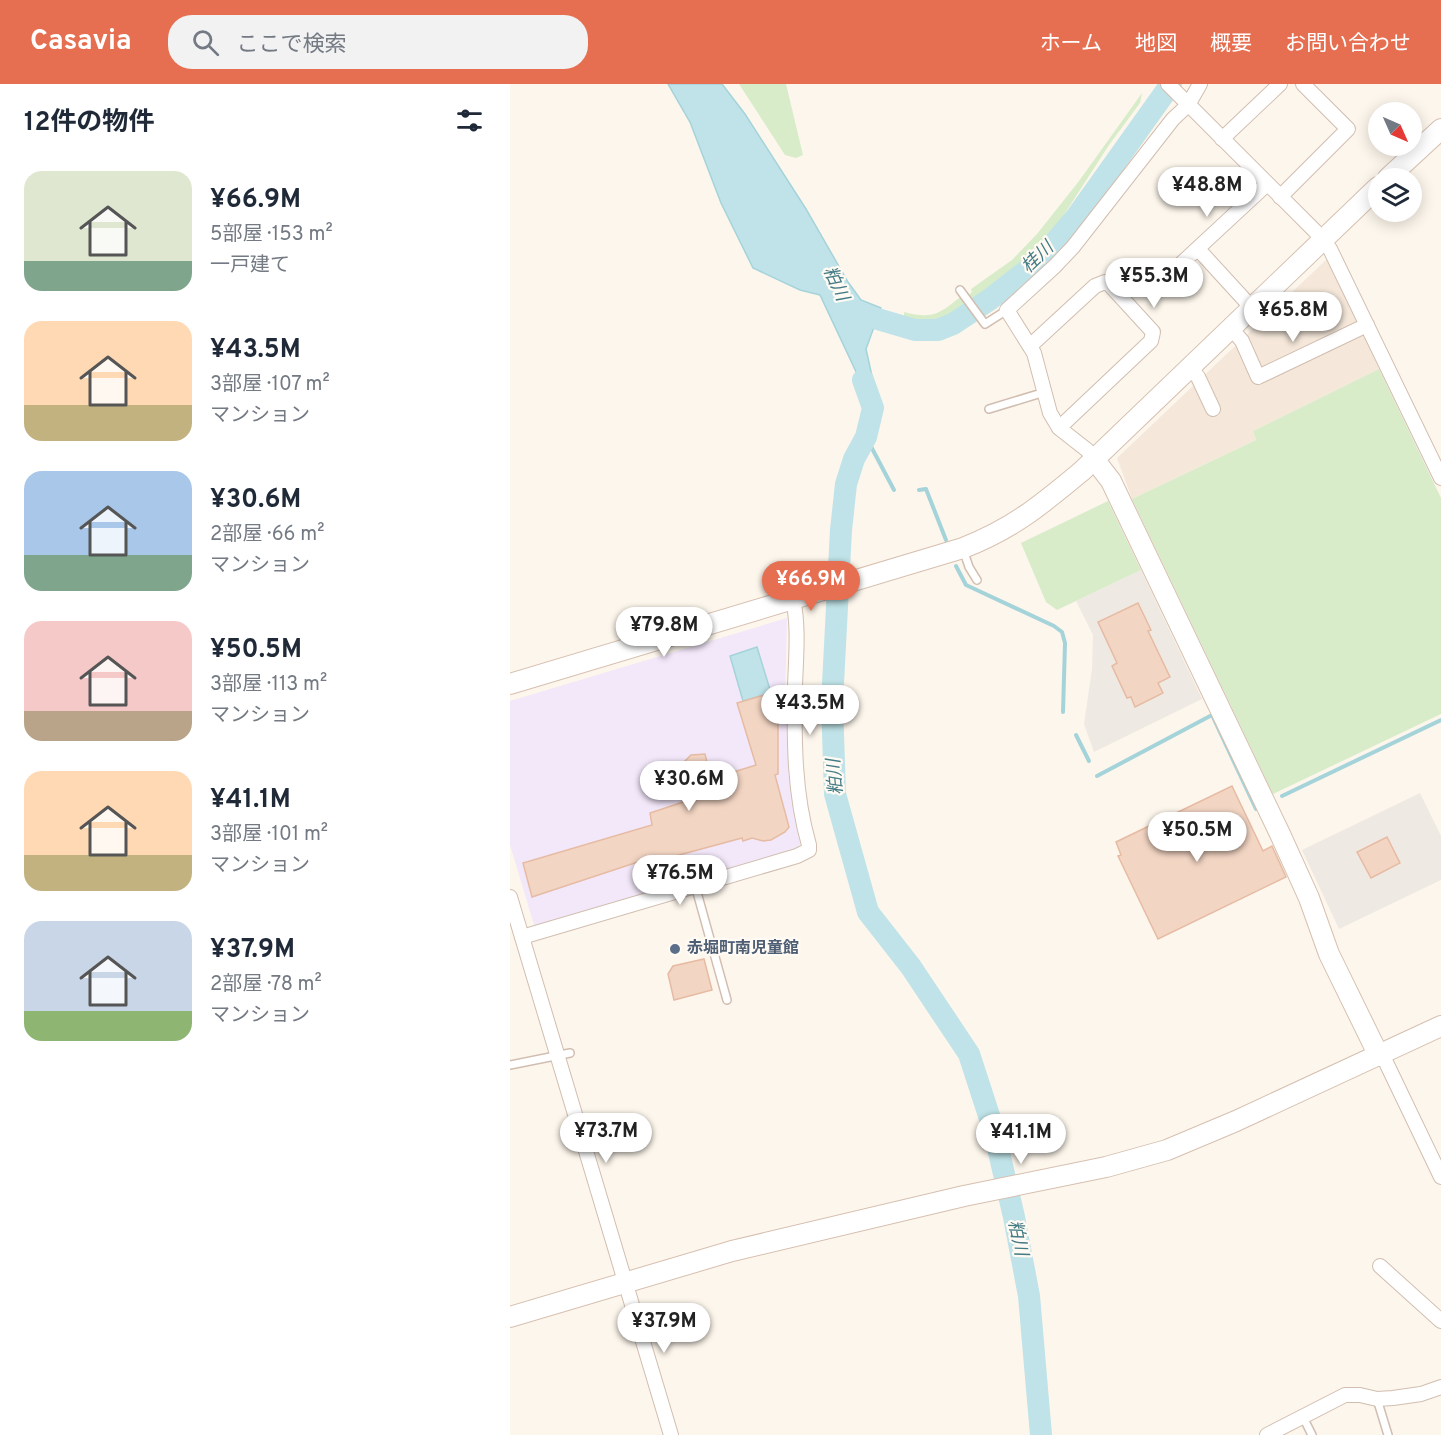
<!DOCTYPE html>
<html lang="ja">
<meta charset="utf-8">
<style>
:root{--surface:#fff;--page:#f2f2f3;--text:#1f2937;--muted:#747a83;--accent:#e76f51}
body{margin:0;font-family:Overpass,"Noto Sans JP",sans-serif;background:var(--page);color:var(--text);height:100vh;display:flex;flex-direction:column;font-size:22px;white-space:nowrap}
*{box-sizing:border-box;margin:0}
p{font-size:20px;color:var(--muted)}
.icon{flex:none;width:33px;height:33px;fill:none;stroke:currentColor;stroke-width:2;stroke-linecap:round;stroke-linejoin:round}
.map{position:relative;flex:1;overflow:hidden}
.side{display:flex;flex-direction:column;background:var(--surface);width:510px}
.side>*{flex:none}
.needle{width:39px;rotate:135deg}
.controls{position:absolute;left:858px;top:18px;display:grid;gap:12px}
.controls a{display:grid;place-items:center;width:54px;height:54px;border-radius:50%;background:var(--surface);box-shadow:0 3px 15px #0003;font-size:30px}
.price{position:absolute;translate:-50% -51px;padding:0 14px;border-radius:21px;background:#fff;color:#222;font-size:20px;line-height:39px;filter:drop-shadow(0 2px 3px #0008)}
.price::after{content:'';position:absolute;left:50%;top:36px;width:18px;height:14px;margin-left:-9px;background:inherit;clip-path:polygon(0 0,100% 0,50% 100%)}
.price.selected{background:var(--accent);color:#fff}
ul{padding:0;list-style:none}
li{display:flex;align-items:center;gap:18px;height:150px;padding:0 24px}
li span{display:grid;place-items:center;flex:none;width:168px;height:120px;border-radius:18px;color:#555}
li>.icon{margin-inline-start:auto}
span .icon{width:72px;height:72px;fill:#fffc;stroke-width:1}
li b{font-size:26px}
h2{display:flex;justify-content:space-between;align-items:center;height:72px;padding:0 24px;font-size:26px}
header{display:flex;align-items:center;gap:36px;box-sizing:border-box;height:84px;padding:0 30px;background:var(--accent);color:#fff}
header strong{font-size:28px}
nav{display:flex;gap:33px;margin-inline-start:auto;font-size:21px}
.search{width:420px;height:54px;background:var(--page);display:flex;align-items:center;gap:15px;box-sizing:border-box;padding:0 21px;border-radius:24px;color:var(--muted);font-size:22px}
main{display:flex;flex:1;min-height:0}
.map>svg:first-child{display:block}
</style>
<header>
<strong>Casavia</strong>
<div class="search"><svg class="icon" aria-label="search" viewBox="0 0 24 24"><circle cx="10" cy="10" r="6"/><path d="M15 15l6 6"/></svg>ここで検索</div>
<nav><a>ホーム</a><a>地図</a><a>概要</a><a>お問い合わせ</a></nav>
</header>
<main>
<section class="side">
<h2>12件の物件<svg class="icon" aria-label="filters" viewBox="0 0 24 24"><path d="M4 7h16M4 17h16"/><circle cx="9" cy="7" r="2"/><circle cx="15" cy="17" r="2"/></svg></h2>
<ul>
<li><span style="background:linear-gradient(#dfe7d0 75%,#7fa58c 0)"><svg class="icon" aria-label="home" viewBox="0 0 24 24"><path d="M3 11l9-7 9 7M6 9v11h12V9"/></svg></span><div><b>¥66.9M</b><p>5部屋 · 153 m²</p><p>一戸建て</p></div></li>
<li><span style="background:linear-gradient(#ffd9b3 70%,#c2b280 0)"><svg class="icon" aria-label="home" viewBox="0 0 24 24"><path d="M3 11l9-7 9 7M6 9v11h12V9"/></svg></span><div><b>¥43.5M</b><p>3部屋 · 107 m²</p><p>マンション</p></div></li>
<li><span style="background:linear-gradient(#a9c7e8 70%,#7fa58c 0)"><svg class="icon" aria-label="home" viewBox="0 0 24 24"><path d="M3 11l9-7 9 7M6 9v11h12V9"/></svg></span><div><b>¥30.6M</b><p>2部屋 · 66 m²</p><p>マンション</p></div></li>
<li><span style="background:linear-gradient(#f6c9c9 75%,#b9a48a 0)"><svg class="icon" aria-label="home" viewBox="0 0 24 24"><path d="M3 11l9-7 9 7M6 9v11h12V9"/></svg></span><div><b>¥50.5M</b><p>3部屋 · 113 m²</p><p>マンション</p></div></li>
<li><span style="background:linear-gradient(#ffd9b3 70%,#c2b280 0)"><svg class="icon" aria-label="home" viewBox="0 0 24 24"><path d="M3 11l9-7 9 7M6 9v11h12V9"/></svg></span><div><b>¥41.1M</b><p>3部屋 · 101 m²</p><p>マンション</p></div></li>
<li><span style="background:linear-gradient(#c9d6e8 75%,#8fb573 0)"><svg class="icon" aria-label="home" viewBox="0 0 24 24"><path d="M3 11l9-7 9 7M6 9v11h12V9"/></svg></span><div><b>¥37.9M</b><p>2部屋 · 78 m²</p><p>マンション</p></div></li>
</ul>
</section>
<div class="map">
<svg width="931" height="1351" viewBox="0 0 931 1351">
<rect width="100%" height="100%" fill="#fdf6ec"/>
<path fill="#f5e8da" d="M818,174L869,285L743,347L746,356L622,415L607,374Z"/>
<g fill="#efe9e4">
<path d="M631,486L692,615L584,668L574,640L582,585L583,551L566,517Z"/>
<path d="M910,709L931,752V796L829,845L792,766Z"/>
</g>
<path fill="#f3e8fa" d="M277,534L275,622L283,720L291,759L287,766L25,844L0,761V617Z"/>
<g fill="#d8ecc9">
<path d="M229,0H276L293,71L286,74L275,71Z"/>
<path d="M632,9L630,19L599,61L552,134L520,172L456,225L425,242H409L394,236V228C421,235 428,231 449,214L454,216L462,208L461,205L502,176L527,150L569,97Z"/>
<path d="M869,285L931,414V630L763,710L622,415L746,356L743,347Z"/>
<path d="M598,417L631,486L547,526L536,518L511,459Z"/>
</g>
<g fill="#bfe3e8" stroke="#a5d3da" stroke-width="1.5">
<path d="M158,0H212L235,30L296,125L338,198L351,216L371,224L356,265L364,301L363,324L310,211L290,206L243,184L211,119L180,38Z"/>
<path d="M247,563L261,609L233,617L220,572Z"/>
</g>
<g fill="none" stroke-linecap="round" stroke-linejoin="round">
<g stroke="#a5d3da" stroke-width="4">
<path d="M356,353L384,406"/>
<path d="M409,406L416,405L436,456"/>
<path d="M446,482L456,501L544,542L552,548L555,559L553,628"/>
<path d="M566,651L579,677"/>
<path d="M587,692L702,631L746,725"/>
<path d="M772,712L931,636"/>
</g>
<g stroke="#bfe3e8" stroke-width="22">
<path d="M337,226L405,246H428L443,240L479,216L529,177L567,132L661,0"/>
<path d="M353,296L363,324L356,353L344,375L336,400L331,446L322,619L325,710L358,828L401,883L459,970L484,1047L504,1133L519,1212L531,1351"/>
</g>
</g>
<g fill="#f3d5c3" stroke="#e6bba3" stroke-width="1.5">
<path d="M628,519L641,546L638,547L660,593L648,599L653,609L625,623L621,613L617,614L602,582L607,579L588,538Z"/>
<path d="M268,607V690L265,691L279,743L275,748L261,756L253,757L242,754L233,757L232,754L147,777L146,772L22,813L13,779L142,741L140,729L173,718L178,712L179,703L173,692L172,683L174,678L181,671L195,670L201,695L246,681L227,619Z"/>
<path d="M722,702L753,767L762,762L776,793L648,855L608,772L611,771L606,758Z"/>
<path d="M877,753L890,779L861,794L847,768Z"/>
<path d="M194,875L202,906L164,916L158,890L163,882Z"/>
</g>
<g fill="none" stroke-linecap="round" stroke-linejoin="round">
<g stroke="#d1beb0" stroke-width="10">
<g id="lane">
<path d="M450,206L475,240L497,226"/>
<path d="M479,325L535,308"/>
<path d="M453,465L459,483L467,496"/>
<path d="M185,801L217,916"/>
<path d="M0,981L60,969"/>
<path d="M867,1315L878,1351"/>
<path d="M793,1333L802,1351"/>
</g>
</g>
<g stroke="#d1beb0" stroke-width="16">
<g id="street">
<path d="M658,0L805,147L820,165L931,394"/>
<path d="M712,55L770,0"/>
<path d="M770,113L838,45L793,0"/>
<path d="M688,165L742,224"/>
<path d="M659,191L757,100"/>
<path d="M721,244L732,257L748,293L857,241"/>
<path d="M520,262L585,202L595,198L600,201L643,248L641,257L549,344"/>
<path d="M680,284L688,293L703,325"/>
<path d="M584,375L577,366L549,344L540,329L524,269L497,226L545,182L563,163L663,35L678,21L690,0"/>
<path d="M0,813L161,1351"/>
<path d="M12,853L287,772L299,766V761C284,709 284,656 285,602C286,573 289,543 283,515"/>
<path d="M872,970L931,1093"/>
<path d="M870,1182L931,1237"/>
<path d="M757,1351L835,1311H850L867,1315L883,1314L911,1310L931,1303"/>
</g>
</g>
<g stroke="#d6c0b0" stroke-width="22">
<g id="secondary">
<path d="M878,94L931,45"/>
<path d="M584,375L601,397L770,750L799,814L819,870L869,972"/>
<path d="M0,600L453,464C504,444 531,421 572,387L868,103"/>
<path d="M0,1233L222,1167L454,1112L596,1083L657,1066L726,1037L931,942"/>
</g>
</g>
<use href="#lane" stroke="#fff" stroke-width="7"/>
<use href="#street" stroke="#fff" stroke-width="14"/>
<use href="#secondary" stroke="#fff" stroke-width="20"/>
</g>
<circle fill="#5c6f8a" stroke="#fffaf3" stroke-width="2" cx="165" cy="865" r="6"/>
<g text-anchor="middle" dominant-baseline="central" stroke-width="4.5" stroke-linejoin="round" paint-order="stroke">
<g font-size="16" font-weight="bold" fill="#4e5e75" stroke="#fffaf3" text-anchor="start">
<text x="177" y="865">赤堀町南児童館</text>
</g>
<g font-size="18" font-style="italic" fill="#437c86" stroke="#fffaf3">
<text transform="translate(528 174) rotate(-44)">桂川</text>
<text transform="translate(325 200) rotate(66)">粕川</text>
<text transform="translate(326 693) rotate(-95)">粕川</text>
<text transform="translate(507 1154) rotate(78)">粕川</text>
</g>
</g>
</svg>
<div class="controls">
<a><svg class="needle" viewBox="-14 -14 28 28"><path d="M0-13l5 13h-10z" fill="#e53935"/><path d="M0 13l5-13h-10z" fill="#747a83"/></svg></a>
<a><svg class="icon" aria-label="layers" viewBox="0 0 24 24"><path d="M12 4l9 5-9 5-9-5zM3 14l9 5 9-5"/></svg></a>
</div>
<b class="price" style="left:697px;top:134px">¥48.8M</b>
<b class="price" style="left:644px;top:225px">¥55.3M</b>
<b class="price" style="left:783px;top:259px">¥65.8M</b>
<b class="price selected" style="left:301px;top:528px">¥66.9M</b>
<b class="price" style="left:154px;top:574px">¥79.8M</b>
<b class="price" style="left:300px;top:652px">¥43.5M</b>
<b class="price" style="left:179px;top:728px">¥30.6M</b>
<b class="price" style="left:687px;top:779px">¥50.5M</b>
<b class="price" style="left:170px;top:822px">¥76.5M</b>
<b class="price" style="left:96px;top:1080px">¥73.7M</b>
<b class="price" style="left:511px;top:1081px">¥41.1M</b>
<b class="price" style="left:154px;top:1270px">¥37.9M</b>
</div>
</main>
